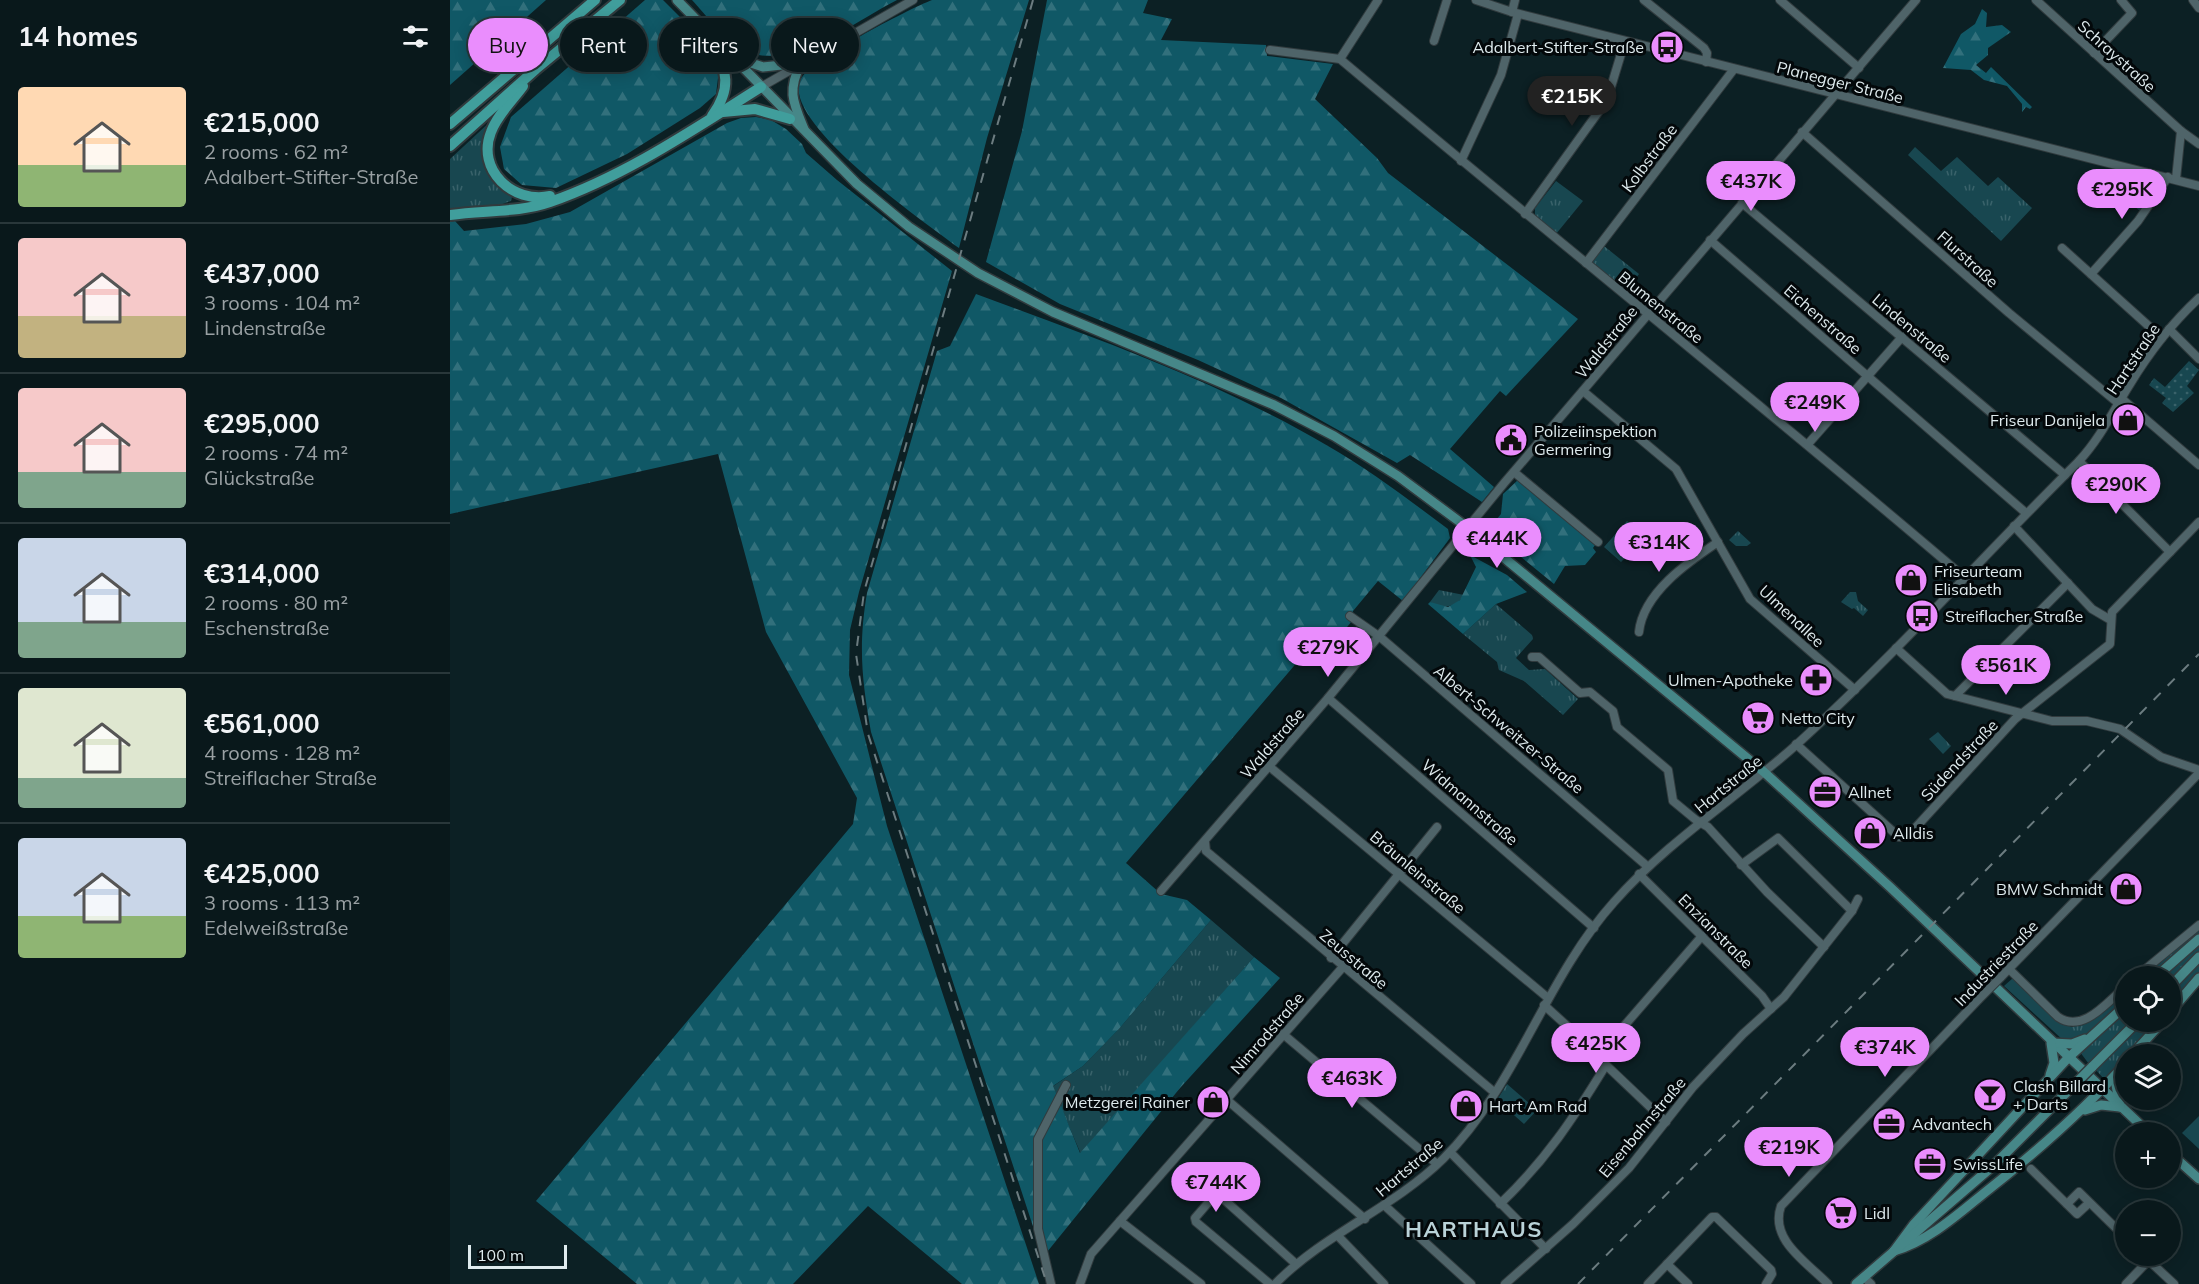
<!DOCTYPE html>
<meta charset="utf-8">
<style>
:root{--surface:#09181b;--page:#122124;--text:#f1f3f6;--muted:#99a0a3;--line:#29373a;--accent:#ea8dfd}
body{margin:0;font-family:Mulish,sans-serif;background:var(--page);color:var(--text);height:100vh;display:flex;flex-direction:column;font-size:22px;white-space:nowrap}
*{box-sizing:border-box;margin:0}
p{font-size:20px;color:var(--muted)}
.icon{flex:none;width:33px;height:33px;fill:none;stroke:currentColor;stroke-width:2;stroke-linecap:round;stroke-linejoin:round}
.map{position:relative;flex:1;overflow:hidden}
.drawer{display:flex;flex-direction:column;background:var(--surface);width:450px}
.drawer>*{flex:none}
.top-card{position:absolute;left:18px;top:18px;width:570px;height:54px;display:flex;gap:12px}
.fabs{position:absolute;left:1665px;top:966px;display:grid;gap:12px}
.fabs a{display:grid;place-items:center;width:66px;height:66px;border-radius:50%;background:var(--surface);box-shadow:0 3px 15px #0003,0 0 0 2px var(--line);font-size:30px}
.scale{position:absolute;left:18px;bottom:15px;width:99px;box-sizing:border-box;padding-left:6px;border:3px solid #dfebee;border-top:0;font-size:16px;line-height:21px;white-space:nowrap;color:#dfebee;-webkit-text-stroke:4px #03080a;paint-order:stroke}
.price{position:absolute;translate:-50% -51px;padding:0 14px;border-radius:21px;background:var(--accent);color:#111;font-size:20px;line-height:39px;filter:drop-shadow(0 2px 3px #0008)}
.price::after{content:'';position:absolute;left:50%;top:36px;width:18px;height:14px;margin-left:-9px;background:inherit;clip-path:polygon(0 0,100% 0,50% 100%)}
.price.selected{background:#222;color:#fff}
ul{padding:0;list-style:none}
li{display:flex;align-items:center;gap:18px;height:150px;padding:0 18px}
li+li{border-top:2px solid var(--line)}
li span{display:grid;place-items:center;flex:none;width:168px;height:120px;border-radius:6px;color:#555}
li>.icon{margin-inline-start:auto}
span .icon{width:72px;height:72px;fill:#fffc;stroke-width:1}
li b{font-size:26px}
h2{display:flex;justify-content:space-between;align-items:center;height:72px;padding:0 18px;font-size:26px}
.pill{padding:0 21px;border-radius:27px;background:var(--surface);box-shadow:0 3px 15px #0003,0 0 0 2px var(--line);font-size:21px;line-height:54px}
.pill.selected{background:var(--accent);color:#111}
main{display:flex;flex:1;min-height:0}
.map>svg:first-child{display:block}
</style>
<main>
<section class="drawer">
<h2>14 homes<svg class="icon" aria-label="filters" viewBox="0 0 24 24"><path d="M4 7h16M4 17h16"/><circle cx="9" cy="7" r="2"/><circle cx="15" cy="17" r="2"/></svg></h2>
<ul>
<li><span style="background:linear-gradient(#ffd9b3 65%,#8fb573 0)"><svg class="icon" aria-label="home" viewBox="0 0 24 24"><path d="M3 11l9-7 9 7M6 9v11h12V9"/></svg></span><div><b>€215,000</b><p>2 rooms · 62 m²</p><p>Adalbert-Stifter-Straße</p></div></li>
<li><span style="background:linear-gradient(#f6c9c9 65%,#c2b280 0)"><svg class="icon" aria-label="home" viewBox="0 0 24 24"><path d="M3 11l9-7 9 7M6 9v11h12V9"/></svg></span><div><b>€437,000</b><p>3 rooms · 104 m²</p><p>Lindenstraße</p></div></li>
<li><span style="background:linear-gradient(#f6c9c9 70%,#7fa58c 0)"><svg class="icon" aria-label="home" viewBox="0 0 24 24"><path d="M3 11l9-7 9 7M6 9v11h12V9"/></svg></span><div><b>€295,000</b><p>2 rooms · 74 m²</p><p>Glückstraße</p></div></li>
<li><span style="background:linear-gradient(#c9d6e8 70%,#7fa58c 0)"><svg class="icon" aria-label="home" viewBox="0 0 24 24"><path d="M3 11l9-7 9 7M6 9v11h12V9"/></svg></span><div><b>€314,000</b><p>2 rooms · 80 m²</p><p>Eschenstraße</p></div></li>
<li><span style="background:linear-gradient(#dfe7d0 75%,#7fa58c 0)"><svg class="icon" aria-label="home" viewBox="0 0 24 24"><path d="M3 11l9-7 9 7M6 9v11h12V9"/></svg></span><div><b>€561,000</b><p>4 rooms · 128 m²</p><p>Streiflacher Straße</p></div></li>
<li><span style="background:linear-gradient(#c9d6e8 65%,#8fb573 0)"><svg class="icon" aria-label="home" viewBox="0 0 24 24"><path d="M3 11l9-7 9 7M6 9v11h12V9"/></svg></span><div><b>€425,000</b><p>3 rooms · 113 m²</p><p>Edelweißstraße</p></div></li>
</ul>
</section>
<div class="map">
<svg width="1749" height="1284" viewBox="0 0 1749 1284">
<defs>
<pattern id="grass-tufts" width="24" height="20" patternUnits="userSpaceOnUse" patternTransform="scale(1.5)"><rect width="24" height="20" fill="#184750"/><path d="M3 7l-1-3M5 7V3M7 7l1-3M15 17l-1-3M17 17v-4M19 17l1-3" fill="none" stroke="#39626a"/></pattern>
<pattern id="forest-firs" width="22" height="20" patternUnits="userSpaceOnUse" patternTransform="scale(1.5)"><rect width="22" height="20" fill="#105866"/><path d="M5 1l3.5 6h-7zM16 11l3.5 6h-7z" fill="#32707c"/></pattern>
<pattern id="garden-dots" width="8" height="8" patternUnits="userSpaceOnUse" patternTransform="scale(1.5)"><rect width="8" height="8" fill="#184750"/><path d="M2 2h.1M6 6h.1" fill="none" stroke="#39626a" stroke-width="1.8" stroke-linecap="round"/></pattern>
</defs>
<rect width="100%" height="100%" fill="#0c2024"/>
<g fill="url(#grass-tufts)">
<path d="M42,120C27,149 38,177 62,197L61,201L50,205L0,210V159Z"/>
<path d="M1465,147L1491,171L1507,157L1538,186L1548,177L1582,208L1551,241L1458,155Z"/>
<path d="M1661,170L1663,171L1661,178L1668,181L1672,174L1706,181L1704,193L1690,211L1658,184L1654,188L1649,184Z"/>
<path d="M1106,181L1133,201L1106,234L1085,216V208Z"/>
<path d="M1154,246L1189,274L1176,291L1141,263Z"/>
<path d="M1288,531L1301,543L1297,546H1286L1279,540Z"/>
<path d="M989,590L1014,595C1006,607 993,610 980,602Z"/>
<path d="M1400,592H1406L1408,601L1418,610L1413,616L1404,608L1402,609L1391,602Z"/>
<path d="M1046,604L1082,635L1083,639L1066,658L1079,670L1095,669L1128,699L1113,715L1074,681L1049,670L1047,662L1013,634Z"/>
<path d="M1488,732L1501,746L1493,754L1479,739Z"/>
<path d="M761,920L804,957L631,1154L602,1087L633,1066L669,1029Z"/>
<path d="M1749,930V934L1702,976H1694Z"/>
<path d="M1749,944V952L1721,981L1720,976H1713Z"/>
<path d="M1749,964V973L1721,1006L1720,994Z"/>
<path d="M1563,978L1606,1021L1622,1027L1640,1021L1675,992V1001L1631,1039L1613,1040L1554,986Z"/>
<path d="M1675,1010L1676,1022H1680L1639,1064L1630,1052Z"/>
<path d="M1694,1022H1707L1654,1079L1646,1070Z"/>
<path d="M1057,1084L1087,1110L1074,1124L1047,1100Z"/>
</g>
<g fill="url(#forest-firs)">
<path d="M0,0H96L0,85Z"/>
<path d="M195,0H213L245,32L269,70L266,94L250,108L177,154L106,188L72,185L54,169L50,147L61,117Z"/>
<path d="M242,0H447C405,21 338,75 291,49C275,40 255,14 242,0Z"/>
<path d="M482,0H579L537,138L509,248C476,223 333,124 350,81C357,61 459,9 482,0Z"/>
<path d="M597,0H698L693,13L722,19L711,40L816,45L817,56L883,64L865,99L927,158L938,173L1128,319L1056,396L1050,391L1000,449L1044,487L1032,502L960,455L947,463L831,398L748,360L610,304L536,262L572,131Z"/>
<path d="M1532,9L1537,13L1536,27L1552,25L1561,32L1538,48V55L1526,65L1536,73L1541,67L1582,107L1580,109L1576,107L1572,112V104L1557,86L1534,80L1521,70L1493,68L1511,34L1525,24Z"/>
<path d="M306,117L321,120L336,129L352,144L356,153L387,180L502,271L409,592L400,630L399,675L437,826L589,1284H512L418,1206L343,1284H187L86,1201L403,824L407,798L316,632L268,454L0,514V222L5,221L14,231L76,224L120,212L277,123L291,118Z"/>
<path d="M526,294C645,338 768,381 878,446C920,470 959,500 998,529L1000,538L953,601L928,581L903,611L902,621L873,656L861,646L676,863L711,894L737,900L761,920L669,1029L633,1066L603,1086L630,1153L804,957L830,978L730,1088L593,1257L421,732C412,681 408,646 417,593L487,351L500,346Z"/>
<path d="M1068,480L1145,545L1143,548L1146,552L1135,565L1115,566L1104,584L1038,530L1051,514L1053,494Z"/>
<path d="M1020,555L1057,575L1077,592L1046,604L1013,634L978,604L980,602L998,607L1010,600L1026,567Z"/>
</g>
<path fill="url(#garden-dots)" d="M1739,361L1749,370L1737,386L1744,393L1723,412L1712,403L1716,398L1699,385L1704,378L1715,387Z"/>
<g fill="#184750">
<path d="M1177,521L1191,533L1178,548L1181,552L1171,562L1154,547Z"/>
<path d="M1749,1116V1149L1732,1133Z"/>
</g>
<g fill="none" stroke-linecap="round" stroke-linejoin="round">
<g stroke="#313b3e" stroke-width="10">
<g id="minor">
<path d="M1026,0L1062,12L1749,186"/>
<path d="M1194,0L1254,48L1257,53L1256,62"/>
<path d="M1330,0L1409,68"/>
<path d="M1586,0L1731,131L1726,179"/>
<path d="M1743,0L1749,8"/>
<path d="M1062,12L1065,0"/>
<path d="M984,41L997,0"/>
<path d="M820,50L890,59L928,0"/>
<path d="M1644,53L1682,13L1671,0"/>
<path d="M890,59C1097,233 1308,401 1514,577"/>
<path d="M311,87L463,0"/>
<path d="M1731,131L1749,144"/>
<path d="M1352,132L1559,313L1668,403"/>
<path d="M1011,161L1051,75L1068,14"/>
<path d="M1292,203L1615,475"/>
<path d="M1075,214L1157,100L1175,41"/>
<path d="M1260,240L1576,513"/>
<path d="M1612,248L1712,338"/>
<path d="M1136,263L1284,69"/>
<path d="M1641,274L1688,221L1718,177"/>
<path d="M1719,329L1749,359"/>
<path d="M1133,391L1226,469L1300,599L1405,690"/>
<path d="M1671,398L1749,465"/>
<path d="M1358,444L1452,337"/>
<path d="M1629,461L1720,552"/>
<path d="M1064,472L1148,542"/>
<path d="M1564,526L1642,609L1659,619"/>
<path d="M900,616L930,637L1197,866"/>
<path d="M1189,632C1193,593 1238,562 1268,542"/>
<path d="M1446,648L1497,694L1602,721H1637L1670,729L1711,757L1749,770"/>
<path d="M1082,657H1089L1130,693L1140,692L1163,711L1167,727L1218,770L1223,801L1246,820L1258,827L1317,892L1374,947"/>
<path d="M1505,696L1618,583"/>
<path d="M878,698L1144,928"/>
<path d="M1346,744L1449,837H1457L1565,719L1660,644L1662,612L1749,522"/>
<path d="M820,767L1098,998"/>
<path d="M755,842L756,851L1044,1092"/>
<path d="M1291,865L1328,838L1402,911"/>
<path d="M1189,874L1312,996L1321,1009"/>
<path d="M711,891L878,698L1055,482L1466,0"/>
<path d="M881,958L987,827"/>
<path d="M1559,969L1608,1017C1633,1034 1657,1002 1676,986"/>
<path d="M1687,976L1749,925"/>
<path d="M1550,978L1749,773"/>
<path d="M1094,1005L1149,1055L1156,1065L1216,1122"/>
<path d="M833,1034L987,1164"/>
<path d="M1149,1055L1252,936"/>
<path d="M776,1099L915,1219"/>
<path d="M1000,1152L1096,1249"/>
<path d="M1581,1169L1627,1214L1639,1203"/>
<path d="M1050,1204C1096,1160 1123,1119 1156,1065"/>
<path d="M1617,1204L1629,1192L1676,1238"/>
<path d="M934,1205L1021,1284"/>
<path d="M670,1221L751,1284"/>
<path d="M888,1236L934,1284"/>
<path d="M1694,1256L1724,1284"/>
<path d="M1217,1264L1238,1284"/>
<path d="M1414,1277L1421,1284"/>
<path d="M601,1284L588,1229V1139L616,1085"/>
<path d="M630,1284L641,1254L892,968"/>
<path d="M820,1284L746,1222L745,1218L764,1196H770L846,1264"/>
<path d="M825,1284C874,1234 943,1208 993,1159C1067,1086 1095,979 1164,902C1217,842 1285,799 1345,746C1444,656 1534,555 1629,461C1651,437 1663,411 1680,384C1699,353 1722,323 1749,298"/>
<path d="M1055,1284L1123,1224L1179,1168L1243,1087L1293,1034L1334,997L1402,911L1408,899"/>
<path d="M1198,1284L1262,1217H1266L1321,1270L1322,1274L1316,1284"/>
<path d="M1378,1284C1358,1263 1319,1240 1331,1206L1529,999"/>
<path d="M1676,1284L1699,1260"/>
</g>
</g>
<g stroke="#313b3e" stroke-width="12">
<g id="major">
<path d="M227,0L407,184L459,227L528,273L603,312L824,405L884,436L948,476L1018,528L1314,772L1440,887L1698,1132"/>
<path d="M283,57L313,67L351,63"/>
<path d="M351,63C337,91 343,102 354,129"/>
<path d="M1707,976L1749,939"/>
<path d="M1720,987L1749,957"/>
<path d="M1720,1012L1749,978"/>
<path d="M1602,1043L1622,1044L1635,1039"/>
<path d="M1683,1054L1712,1022"/>
<path d="M1642,1067L1687,1022"/>
<path d="M1670,1072L1666,1085L1670,1107"/>
<path d="M1600,1075L1604,1063L1601,1043"/>
<path d="M1635,1110L1651,1105L1670,1107"/>
<path d="M1720,1153L1749,1179"/>
<path d="M1444,1251L1464,1224L1618,1058L1676,1005"/>
<path d="M1444,1251C1478,1241 1506,1216 1533,1194C1584,1154 1633,1112 1676,1063"/>
<path d="M1406,1284L1544,1165L1626,1083"/>
</g>
</g>
<g stroke="#313b3e" stroke-width="14">
<g id="highway">
<path d="M259,33C273,67 286,82 262,116"/>
<path d="M73,86C63,100 47,115 41,132C26,170 63,204 100,196"/>
<path d="M273,112L305,109L340,119"/>
<path d="M0,124L145,0"/>
<path d="M0,146L86,69L170,0"/>
<path d="M0,215C33,210 68,213 100,202C175,176 244,129 311,87"/>
</g>
</g>
<use href="#minor" stroke="#4f6469" stroke-width="8"/>
<use href="#major" stroke="#468788" stroke-width="9"/>
<use href="#highway" stroke="#409e9c" stroke-width="10"/>
<g stroke="#6c7c80" stroke-width="2" stroke-dasharray="10 10" stroke-linecap="butt">
<path d="M583,0L414,592L406,654L418,734L597,1284"/>
<path d="M1128,1284L1749,654"/>
</g>
<g stroke="#313b3e" stroke-width="10" stroke-linecap="butt">
<path id="minor-bridge" d="M1529,999L1550,978"/>
</g>
<g stroke="#313b3e" stroke-width="12" stroke-linecap="butt">
<path id="major-bridge" d="M1626,1083L1642,1067"/>
</g>
<use href="#minor-bridge" stroke="#4f6469" stroke-width="8"/>
<use href="#major-bridge" stroke="#468788" stroke-width="9"/>
</g>
<defs>
<g id="bus-disc" transform="scale(1.725)"><circle r="9.5" fill="#ea8dfd" stroke="#03080a"/><path d="M-5-6H5V4H4V6H2V4H-2V6H-4V4H-5ZM-3.5-4V0h7V-4ZM-3.5 1.2v1.5H-2V1.2ZM2 1.2v1.5H3.5V1.2Z" fill="#111"/></g>
<g id="shop-disc" transform="scale(1.725)"><circle r="9.5" fill="#ea8dfd" stroke="#03080a"/><path d="M-5-2.5h2.3a2.7 3.5 0 0 1 5.4 0H5L5.5 6h-11ZM-1.5-2.5h3a1.5 2.3 0 0 0-3 0Z" fill="#111"/></g>
<g id="civic-disc" transform="scale(1.725)"><circle r="9.5" fill="#ea8dfd" stroke="#03080a"/><path d="M-.6-6.5H3V-4.5H.6V-3L4-1V1h2V6H-6V1h2V-1L-.6-3ZM-1.2 2.5V6h2.4V2.5Z" fill="#111"/></g>
<g id="pharmacy-disc" transform="scale(1.725)"><circle r="9.5" fill="#ea8dfd" stroke="#03080a"/><path d="M-2-6h4v4h4v4h-4v4h-4v-4h-4v-4h4Z" fill="#111"/></g>
<g id="supermarket-disc" transform="scale(1.725)"><circle r="9.5" fill="#ea8dfd" stroke="#03080a"/><path d="M-6-5.5h2.5l.6 2H6L4.5 2H-2.5L-4.4-4H-6ZM-1.5 3.2a1.3 1.3 0 1 0 .1 0ZM3 3.2a1.3 1.3 0 1 0 .1 0Z" fill="#111"/></g>
<g id="office-disc" transform="scale(1.725)"><circle r="9.5" fill="#ea8dfd" stroke="#03080a"/><path d="M-6-3h4V-5.5h4V-3h4V5H-6ZM-1-4.5V-3h2v-1.5ZM-6 0V1H6V0Z" fill="#111"/></g>
<g id="bar-disc" transform="scale(1.725)"><circle r="9.5" fill="#ea8dfd" stroke="#03080a"/><path d="M-6-5H6L.8 .8V4.5H3.5V6h-7V4.5H-.8V.8Z" fill="#111"/></g>
</defs>
<g fill-rule="evenodd">
<use href="#bus-disc" x="1217" y="47"/>
<use href="#shop-disc" x="1678" y="420"/>
<use href="#civic-disc" x="1061" y="440"/>
<use href="#shop-disc" x="1461" y="580"/>
<use href="#bus-disc" x="1472" y="616"/>
<use href="#pharmacy-disc" x="1366" y="680"/>
<use href="#supermarket-disc" x="1308" y="718"/>
<use href="#office-disc" x="1375" y="792"/>
<use href="#shop-disc" x="1420" y="833"/>
<use href="#shop-disc" x="1676" y="889"/>
<use href="#bar-disc" x="1540" y="1095"/>
<use href="#shop-disc" x="763" y="1102"/>
<use href="#shop-disc" x="1016" y="1106"/>
<use href="#office-disc" x="1439" y="1124"/>
<use href="#office-disc" x="1480" y="1164"/>
<use href="#supermarket-disc" x="1391" y="1213"/>
</g>
<g text-anchor="middle" dominant-baseline="central" stroke-width="6" stroke-linejoin="round" paint-order="stroke">
<g font-size="16" fill="#dfebee" stroke="#03080a" text-anchor="start">
<text x="1194" y="47" text-anchor="end">Adalbert-Stifter-Straße</text>
<text x="1655" y="420" text-anchor="end">Friseur Danijela</text>
<text x="1084" y="431">Polizeiinspektion<tspan x="1084" dy="18">Germering</tspan></text>
<text x="1484" y="571">Friseurteam<tspan x="1484" dy="18">Elisabeth</tspan></text>
<text x="1495" y="616">Streiflacher Straße</text>
<text x="1343" y="680" text-anchor="end">Ulmen-Apotheke</text>
<text x="1331" y="718">Netto City</text>
<text x="1398" y="792">Allnet</text>
<text x="1443" y="833">Alldis</text>
<text x="1653" y="889" text-anchor="end">BMW Schmidt</text>
<text x="1563" y="1086">Clash Billard<tspan x="1563" dy="18">+ Darts</tspan></text>
<text x="740" y="1102" text-anchor="end">Metzgerei Rainer</text>
<text x="1039" y="1106">Hart Am Rad</text>
<text x="1462" y="1124">Advantech</text>
<text x="1503" y="1164">SwissLife</text>
<text x="1414" y="1213">Lidl</text>
</g>
<g font-size="16" fill="#dfebee" stroke="#03080a">
<text transform="translate(1667 56) rotate(42)">Schraystraße</text>
<text transform="translate(1390 82) rotate(14)">Planegger Straße</text>
<text transform="translate(1199 158) rotate(-53)">Kolbstraße</text>
<text transform="translate(1518 259) rotate(42)">Flurstraße</text>
<text transform="translate(1211 307) rotate(39)">Blumenstraße</text>
<text transform="translate(1373 319) rotate(41)">Eichenstraße</text>
<text transform="translate(1462 328) rotate(40)">Lindenstraße</text>
<text transform="translate(1156 342) rotate(-51)">Waldstraße</text>
<text transform="translate(1683 359) rotate(-56)">Hartstraße</text>
<text transform="translate(1342 616) rotate(43)">Ulmenallee</text>
<text transform="translate(1059 729) rotate(40)">Albert-Schweitzer-Straße</text>
<text transform="translate(822 743) rotate(-49)">Waldstraße</text>
<text transform="translate(1509 760) rotate(-47)">Südendstraße</text>
<text transform="translate(1278 784) rotate(-39)">Hartstraße</text>
<text transform="translate(1020 802) rotate(41)">Widmannstraße</text>
<text transform="translate(968 872) rotate(40)">Bräunleinstraße</text>
<text transform="translate(1266 931) rotate(45)">Enzianstraße</text>
<text transform="translate(904 959) rotate(40)">Zeusstraße</text>
<text transform="translate(1546 963) rotate(-46)">Industriestraße</text>
<text transform="translate(817 1033) rotate(-49)">Nimrodstraße</text>
<text transform="translate(1192 1127) rotate(-50)">Eisenbahnstraße</text>
<text transform="translate(959 1167) rotate(-40)">Hartstraße</text>
</g>
<g font-size="22" font-weight="bold" letter-spacing="1.5" fill="#bad2d8" stroke="#03080a">
<text x="1024" y="1229">HARTHAUS</text>
</g>
</g>
</svg>
<div class="fabs">
<a><svg class="icon" aria-label="locate" viewBox="0 0 24 24"><circle cx="12" cy="12" r="6"/><path d="M12 2v4M12 18v4M2 12h4M18 12h4"/></svg></a>
<a><svg class="icon" aria-label="layers" viewBox="0 0 24 24"><path d="M12 4l9 5-9 5-9-5zM3 14l9 5 9-5"/></svg></a>
<a>+</a>
<a>−</a>
</div>
<div class="scale">100 m</div>
<b class="price selected" style="left:1122px;top:127px">€215K</b>
<b class="price" style="left:1301px;top:212px">€437K</b>
<b class="price" style="left:1672px;top:220px">€295K</b>
<b class="price" style="left:1365px;top:433px">€249K</b>
<b class="price" style="left:1666px;top:515px">€290K</b>
<b class="price" style="left:1047px;top:569px">€444K</b>
<b class="price" style="left:1209px;top:573px">€314K</b>
<b class="price" style="left:878px;top:678px">€279K</b>
<b class="price" style="left:1556px;top:696px">€561K</b>
<b class="price" style="left:1146px;top:1074px">€425K</b>
<b class="price" style="left:1435px;top:1078px">€374K</b>
<b class="price" style="left:902px;top:1109px">€463K</b>
<b class="price" style="left:1339px;top:1178px">€219K</b>
<b class="price" style="left:766px;top:1213px">€744K</b>
<div class="top-card">
<a class="pill selected">Buy</a>
<a class="pill">Rent</a>
<a class="pill">Filters</a>
<a class="pill">New</a>
</div>
</div>
</main>
